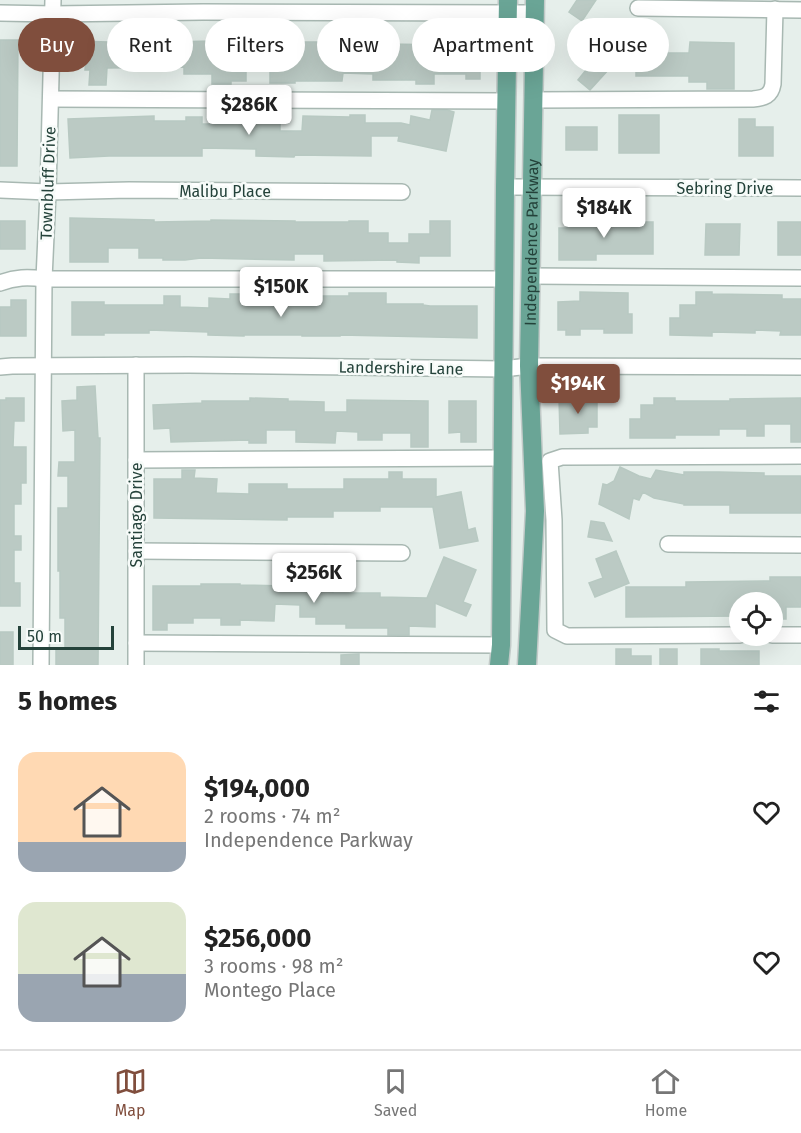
<!DOCTYPE html>
<meta charset="utf-8">
<style>
:root{--surface:#fff;--page:#f2f2f2;--text:#222;--muted:#767676;--line:#e0e0e0;--accent:#804e3d}
body{margin:0;font-family:"Fira Sans",sans-serif;background:var(--page);color:var(--text);height:100vh;display:flex;flex-direction:column;font-size:22px;white-space:nowrap}
*{box-sizing:border-box;margin:0}
p{font-size:20px;color:var(--muted)}
.icon{flex:none;width:33px;height:33px;fill:none;stroke:currentColor;stroke-width:2;stroke-linecap:round;stroke-linejoin:round}
.map{position:relative;height:665px;overflow:hidden}
.drawer{display:flex;flex-direction:column;background:var(--surface);flex:1}
.drawer>*{flex:none}
.hud{position:absolute;left:18px;top:18px;width:765px;height:54px;display:flex;gap:12px}
.controls{position:absolute;left:729px;top:592px;display:grid;gap:12px}
.controls a{display:grid;place-items:center;width:54px;height:54px;border-radius:50%;background:var(--surface);box-shadow:0 6px 24px #0002;font-size:30px}
.scale{position:absolute;left:18px;bottom:15px;width:96px;box-sizing:border-box;padding-left:6px;border:3px solid #24423a;border-top:0;font-size:16px;line-height:21px;white-space:nowrap;color:#24423a;-webkit-text-stroke:4px #f7fbf9;paint-order:stroke}
.price{position:absolute;translate:-50% -51px;padding:0 14px;border-radius:6px;background:#fff;color:#222;font-size:20px;line-height:39px;filter:drop-shadow(0 2px 3px #0008)}
.price::after{content:'';position:absolute;left:50%;top:36px;width:18px;height:14px;margin-left:-9px;background:inherit;clip-path:polygon(0 0,100% 0,50% 100%)}
.price.selected{background:var(--accent);color:#fff}
ul{padding:0;list-style:none}
li{display:flex;align-items:center;gap:18px;height:150px;padding:0 18px}
li span{display:grid;place-items:center;flex:none;width:168px;height:120px;border-radius:18px;color:#555}
li>.icon{margin-inline-start:auto}
span .icon{width:72px;height:72px;fill:#fffc;stroke-width:1}
li b{font-size:26px}
h2{display:flex;justify-content:space-between;align-items:center;height:72px;padding:0 18px;font-size:26px}
.tag{padding:0 21px;border-radius:27px;background:var(--surface);box-shadow:0 6px 24px #0002;font-size:21px;line-height:54px}
.tag.selected{background:var(--accent);color:#fff}
.tab-bar{display:flex;justify-content:space-around;align-items:center;height:84px;border-top:2px solid var(--line);background:var(--surface);font-size:16px;color:var(--muted)}
.tab-bar a{display:grid;justify-items:center;gap:3px}
.tab-bar .selected{color:var(--accent)}
.map>svg:first-child{display:block}
</style>
<div class="map">
<svg width="801" height="665" viewBox="0 0 801 665">
<rect width="100%" height="100%" fill="#e6efeb"/>
<g fill="#bbcac4" stroke="#b8c9c2" stroke-width="1.5">
<path d="M577,0H596L582,21L569,12Z"/>
<path d="M594,29L604,38L601,42L619,58L590,90L578,80L595,59L579,46Z"/>
<path d="M0,40H18L17,166H0Z"/>
<path d="M76,41L108,42V44H167V42L213,41L303,44V42H389V44L445,45V44H480V79H466V74H434V84H416V80H373V74L343,73L342,81H295V83H270V67L246,66V81H231V84H212V74H184V67L107,68L106,85H89L90,70H85L86,58H75Z"/>
<path d="M690,42L734,43V89H707V82H689V76H636V53H689Z"/>
<path d="M432,110H447L454,112L446,151L398,141L399,136H371V156L295,155L294,157L256,156V149L202,148V156H109L70,158L68,119L154,116V121H186V117H202V124H233V118H280V131H302L303,116L350,117V115H365V123H401L410,125L411,116L430,120Z"/>
<rect x="619" y="115" width="40" height="38"/>
<path d="M739,119H755V127H773V156H739Z"/>
<rect x="566" y="127" width="31" height="23"/>
<path d="M70,218L154,220V222L211,221V220L295,221V222H349V221H368V233H388V243H409V234H430V221H450V256H419V263L397,262V260L324,261V254H294V260L201,258L185,260H163V258H139V248H108V262H70Z"/>
<path d="M567,220H596V222H653V254H596V260H559V228H567Z"/>
<rect x="0" y="221" width="25" height="28"/>
<rect x="778" y="222" width="23" height="33"/>
<path d="M706,224H740L739,255H705Z"/>
<path d="M580,292L628,293V314H632V333H604V329H580V335H566V330H558V302L580,301Z"/>
<path d="M696,292H712V294L782,295V299H801V335H780L781,331L755,330V333L712,332V336L670,335V318H680V305H696Z"/>
<path d="M349,293H386V304H423V305L430,306H477V338L340,335V336H302V335H244V336L208,335V332L149,330V333H104V335H72V302H104V305H164V296H180V307L209,308V298L230,299V294H245V302H292V306H319V296H349Z"/>
<path d="M11,300H26V336H0V307H11Z"/>
<path d="M95,386L98,438H100L98,665H56V648H65V618H60V571H58V508H68V476H58L59,462H75V430L63,431L62,401L77,400V387Z"/>
<path d="M6,398H24V421H14L13,447H26V483H21V504H14V536H21V550H14V583H20V606H0V400H6Z"/>
<path d="M250,398L288,399V401L324,402V412H347V400L428,401V447H411V433H382V440H358V432L336,431L335,443L296,442V430H266V443H249V440L171,442L170,428L154,429L153,405L202,403V401H250Z"/>
<path d="M559,398H597V427H588V433L560,434Z"/>
<path d="M654,398H675V401H730V399L801,398V442H791V424H764V436H747V429H719V435H675V438H630V419H641V405H654Z"/>
<path d="M449,401H476V442H461V432L449,433Z"/>
<path d="M620,467L639,476L651,479L656,470L684,475V472H719L764,473V476H801V513H730V505H684V504L654,498L643,492L639,500L633,498L629,519L599,504L603,484L607,485L614,481Z"/>
<path d="M182,470H195L194,478L217,479L216,493L249,494V484H287V489H344V479H389V472H402V479H436V497L461,492L468,530L475,528L478,541L440,548L433,507H380V511H333V517H287V520L154,518V479H182Z"/>
<path d="M591,521L604,523L612,541L588,537Z"/>
<path d="M616,551L629,583L595,597L589,583L603,578L596,559Z"/>
<path d="M444,557L476,570L463,602L471,605L466,616L435,603V627L409,626V635H388V628H346V624H316V617H300V605L275,604L274,621L240,620V625H221V618H193V623H167V630H153V586H201V584H240V585L286,586V590H333V593H380V597L427,598Z"/>
<path d="M770,577H801V607H786V619H772V603H740V616L626,617V587H686V582L770,581Z"/>
<rect x="0" y="632" width="13" height="33"/>
<path d="M616,649H631V656H651V665H616Z"/>
<rect x="660" y="649" width="17" height="16"/>
<path d="M701,649H719V651H759V665H701Z"/>
<path d="M359,654V665H341V655Z"/>
</g>
<g fill="none" stroke-linecap="round" stroke-linejoin="round">
<g stroke="#a8b8b2" stroke-width="18">
<g id="minor">
<path d="M638,8L801,10"/>
<path d="M0,13L53,14L203,12L535,13"/>
<path d="M51,99L506,101"/>
<path d="M533,100L753,99C764,98 771,96 773,84L775,9"/>
<path d="M505,187L801,188"/>
<path d="M0,190L48,192L129,190L402,192"/>
<path d="M530,276L801,278"/>
<path d="M0,283C15,277 28,277 44,279H504"/>
<path d="M0,367L12,366L189,365L503,369L529,366L801,367"/>
<path d="M136,460L503,458"/>
<path d="M668,544L801,545"/>
<path d="M136,551L402,553"/>
<path d="M740,635L567,636L555,630L554,520L550,461L562,457L801,456"/>
<path d="M772,635H801"/>
<path d="M136,643L501,645"/>
<path d="M41,665L44,279L48,192L53,0"/>
<path d="M136,665V365"/>
</g>
</g>
<g stroke="#c2cac8" stroke-width="21">
<g id="major">
<path d="M499,665L501,645L505,187L508,0"/>
<path id="s1" d="M527,665L535,511L529,366L535,0"/>
</g>
</g>
<use href="#minor" stroke="#fff" stroke-width="15"/>
<use href="#major" stroke="#6aa596" stroke-width="18"/>
</g>
<g text-anchor="middle" dominant-baseline="central" stroke-width="5" stroke-linejoin="round" paint-order="stroke">
<g font-size="16" fill="#24423a" stroke="#f7fbf9">
<text transform="translate(48 183) rotate(-88)">Townbluff Drive</text>
<text x="725" y="188">Sebring Drive</text>
<text x="225" y="191">Malibu Place</text>
<text stroke="none"><textPath href="#s1" startOffset="423">Independence Parkway</textPath></text>
<text transform="translate(401 368) rotate(1)">Landershire Lane</text>
<text transform="translate(136 515) rotate(-90)">Santiago Drive</text>
</g>
</g>
</svg>
<div class="controls">
<a><svg class="icon" aria-label="locate" viewBox="0 0 24 24"><circle cx="12" cy="12" r="6"/><path d="M12 2v4M12 18v4M2 12h4M18 12h4"/></svg></a>
</div>
<div class="scale">50 m</div>
<b class="price" style="left:249px;top:136px">$286K</b>
<b class="price" style="left:604px;top:239px">$184K</b>
<b class="price" style="left:281px;top:318px">$150K</b>
<b class="price selected" style="left:578px;top:415px">$194K</b>
<b class="price" style="left:314px;top:604px">$256K</b>
<div class="hud">
<a class="tag selected">Buy</a>
<a class="tag">Rent</a>
<a class="tag">Filters</a>
<a class="tag">New</a>
<a class="tag">Apartment</a>
<a class="tag">House</a>
</div>
</div>
<section class="drawer">
<h2>5 homes<svg class="icon" aria-label="filters" viewBox="0 0 24 24"><path d="M4 7h16M4 17h16"/><circle cx="9" cy="7" r="2"/><circle cx="15" cy="17" r="2"/></svg></h2>
<ul>
<li><span style="background:linear-gradient(#ffd9b3 75%,#9aa5b1 0)"><svg class="icon" aria-label="home" viewBox="0 0 24 24"><path d="M3 11l9-7 9 7M6 9v11h12V9"/></svg></span><div><b>$194,000</b><p>2 rooms · 74 m²</p><p>Independence Parkway</p></div><svg class="icon" aria-label="heart" viewBox="0 0 24 24"><path d="M12 20l-8-8c-3-5 5-10 8-4 3-6 11-1 8 4z"/></svg></li>
<li><span style="background:linear-gradient(#dfe7d0 60%,#9aa5b1 0)"><svg class="icon" aria-label="home" viewBox="0 0 24 24"><path d="M3 11l9-7 9 7M6 9v11h12V9"/></svg></span><div><b>$256,000</b><p>3 rooms · 98 m²</p><p>Montego Place</p></div><svg class="icon" aria-label="heart" viewBox="0 0 24 24"><path d="M12 20l-8-8c-3-5 5-10 8-4 3-6 11-1 8 4z"/></svg></li>
</ul>
</section>
<nav class="tab-bar">
<a class="selected"><svg class="icon" aria-label="map" viewBox="0 0 24 24"><path d="M3 6l6-2 6 2 6-2v14l-6 2-6-2-6 2zM9 4v14M15 6v14"/></svg>Map</a>
<a><svg class="icon" aria-label="saved" viewBox="0 0 24 24"><path d="M7 4h10v16l-5-4-5 4z"/></svg>Saved</a>
<a><svg class="icon" aria-label="home" viewBox="0 0 24 24"><path d="M3 11l9-7 9 7M6 9v11h12V9"/></svg>Home</a>
</nav>
